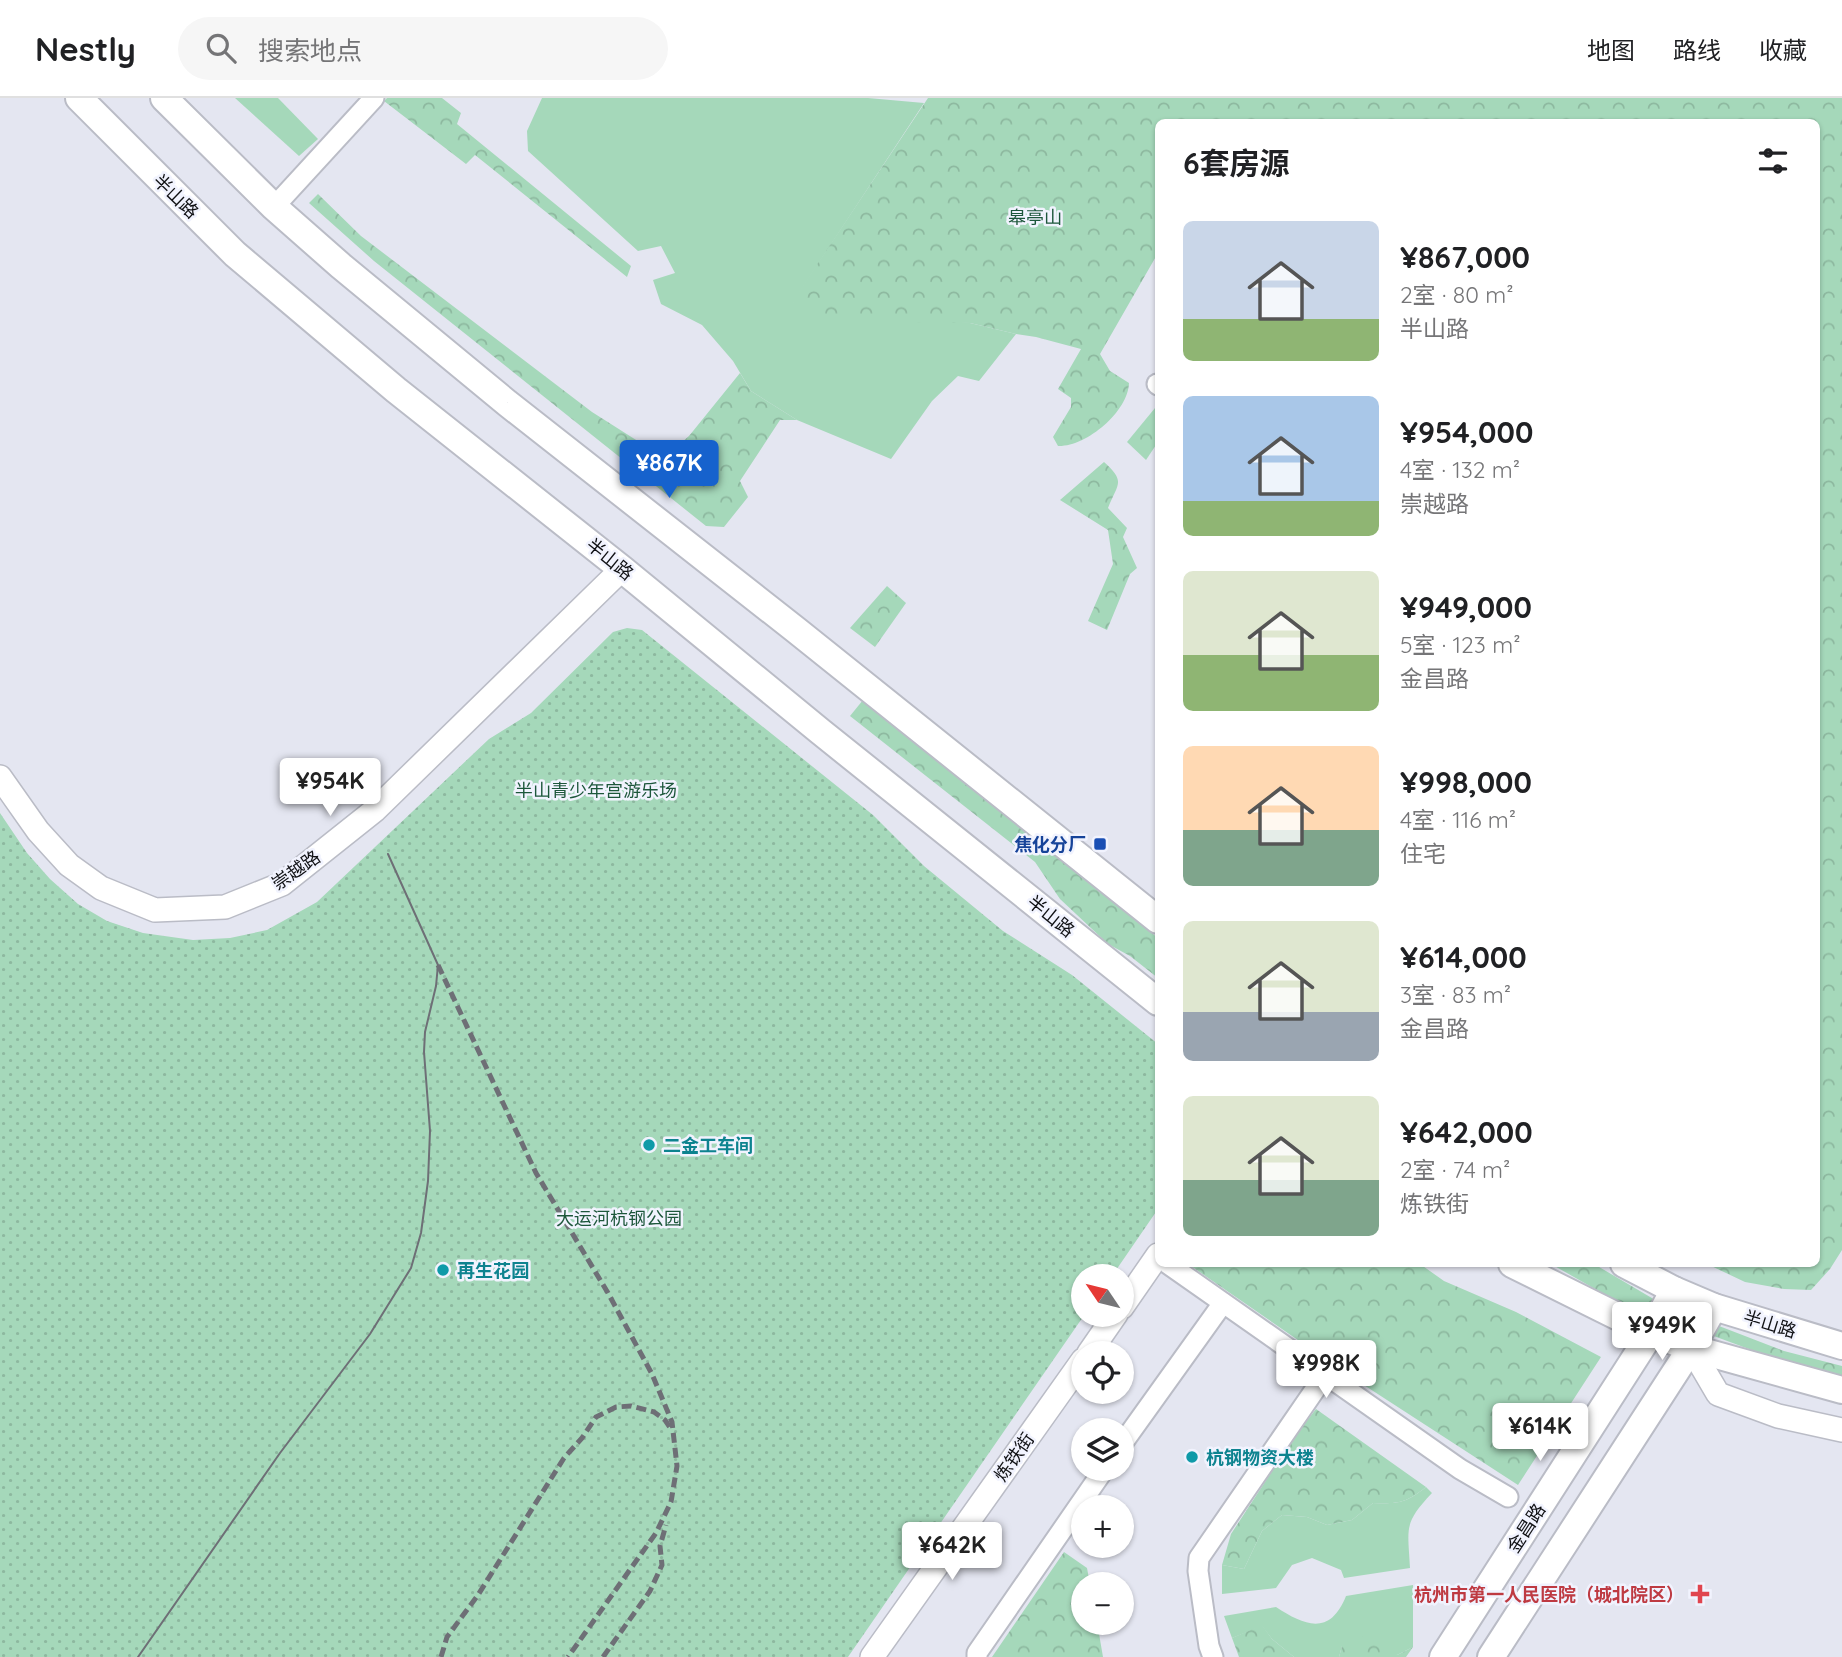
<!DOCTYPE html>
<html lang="zh">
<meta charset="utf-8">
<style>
:root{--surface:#fff;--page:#f6f6f6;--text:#202124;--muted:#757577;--line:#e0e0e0;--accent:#1662cd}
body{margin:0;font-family:Quicksand,"Noto Sans SC",sans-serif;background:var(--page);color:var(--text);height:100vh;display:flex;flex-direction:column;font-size:26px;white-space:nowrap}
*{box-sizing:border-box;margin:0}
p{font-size:23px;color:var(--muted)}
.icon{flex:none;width:38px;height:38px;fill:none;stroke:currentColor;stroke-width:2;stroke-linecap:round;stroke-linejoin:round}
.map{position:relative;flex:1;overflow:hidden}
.drawer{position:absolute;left:1155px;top:21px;width:665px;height:1148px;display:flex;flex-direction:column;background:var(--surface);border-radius:10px;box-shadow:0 2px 5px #0004}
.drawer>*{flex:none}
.needle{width:46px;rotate:305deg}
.controls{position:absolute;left:1071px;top:1166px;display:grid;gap:14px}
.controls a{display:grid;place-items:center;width:63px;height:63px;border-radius:50%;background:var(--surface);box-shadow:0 2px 5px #0004;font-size:35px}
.price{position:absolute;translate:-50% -60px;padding:0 16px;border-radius:7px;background:#fff;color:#222;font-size:23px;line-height:46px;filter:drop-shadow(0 2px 4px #0008)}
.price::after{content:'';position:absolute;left:50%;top:42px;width:21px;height:16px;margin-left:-10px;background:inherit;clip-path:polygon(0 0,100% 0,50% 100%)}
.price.current{background:var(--accent);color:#fff}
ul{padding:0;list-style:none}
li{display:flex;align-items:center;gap:21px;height:175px;padding:0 28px}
li span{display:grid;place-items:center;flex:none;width:196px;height:140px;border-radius:10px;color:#555}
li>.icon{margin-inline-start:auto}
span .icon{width:84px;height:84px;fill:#fffc;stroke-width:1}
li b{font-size:30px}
h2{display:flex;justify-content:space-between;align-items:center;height:84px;padding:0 28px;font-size:30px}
header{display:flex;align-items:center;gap:42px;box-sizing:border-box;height:98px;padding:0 35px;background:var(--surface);border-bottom:2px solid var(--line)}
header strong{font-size:33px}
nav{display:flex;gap:38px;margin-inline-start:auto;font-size:24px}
.search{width:490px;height:63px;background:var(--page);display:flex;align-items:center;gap:18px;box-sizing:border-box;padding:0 24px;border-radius:38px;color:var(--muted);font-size:26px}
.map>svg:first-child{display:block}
</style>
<header>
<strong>Nestly</strong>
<div class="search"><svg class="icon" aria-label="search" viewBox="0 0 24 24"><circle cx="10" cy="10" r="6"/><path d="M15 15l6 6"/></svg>搜索地点</div>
<nav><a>地图</a><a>路线</a><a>收藏</a></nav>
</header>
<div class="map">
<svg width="1842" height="1559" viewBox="0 0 1842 1559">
<defs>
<pattern id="forest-crowns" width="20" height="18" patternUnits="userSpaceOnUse" patternTransform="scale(1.75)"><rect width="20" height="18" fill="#a5d8ba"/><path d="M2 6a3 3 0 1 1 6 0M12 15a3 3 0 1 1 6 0" fill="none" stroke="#8db89f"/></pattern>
<pattern id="park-dots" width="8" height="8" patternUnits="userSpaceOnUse" patternTransform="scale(1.75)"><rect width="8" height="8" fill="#a5d8ba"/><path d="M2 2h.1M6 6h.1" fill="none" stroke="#8db89f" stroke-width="1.8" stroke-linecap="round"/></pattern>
</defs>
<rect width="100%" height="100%" fill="#e4e6f1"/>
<g fill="#a5d8ba">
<path d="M235,0H278L318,41L299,58Z"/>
<path d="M542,0H868L924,5L793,204L970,225L1016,236L979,283L958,278L932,303L891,361L797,322L751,293L733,263L702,227L661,206L653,182L675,175L661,148L638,153L528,53L527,33Z"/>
<path d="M1426,1389L1432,1395C1403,1426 1408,1429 1410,1470L1344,1480L1341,1472L1312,1460L1292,1467L1276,1490L1222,1496V1467L1244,1471L1262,1433L1282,1417L1307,1419L1327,1427L1352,1422L1373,1405C1398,1406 1406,1405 1426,1389Z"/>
<path d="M1413,1487V1549L1397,1557L1342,1548L1339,1559H1294L1272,1541L1262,1528L1232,1540L1224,1518L1276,1509C1305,1528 1330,1538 1346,1498Z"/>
</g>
<g fill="url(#forest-crowns)">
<path d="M387,0H442L461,15L457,26L631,168L627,179L475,57L466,66L384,3Z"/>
<path d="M928,0H1842V1152L1830,1171L1811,1192L1784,1191L1745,1184L1707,1166H1816V24H1158V155L1100,256L1110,273L1129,285C1128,314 1086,349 1058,348L1053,339L1071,309V300L1058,291L1081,251L1036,239L1016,236L970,225L830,223L792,204Z"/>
<path d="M318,96L361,138L592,314L644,347L671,354L689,338L740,275L751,293L797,322H780L740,383L748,399L724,429L706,428L374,163L309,105Z"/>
<path d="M1155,310L1158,312V344L1146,362L1127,344Z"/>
<path d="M1104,364C1126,384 1118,385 1108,410L1127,430L1123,439L1137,470L1130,476L1107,532L1088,523L1113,466L1108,432L1060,402Z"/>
<path d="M887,488L906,505L875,549L850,530Z"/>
<path d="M863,602L1158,840V880L1130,858L1108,846L1060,801L1035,764L850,618Z"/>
<path d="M1188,1166H1420L1444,1183L1516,1214L1601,1259L1518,1387L1350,1278Z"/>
<path d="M1551,1166H1594L1662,1206L1784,1253L1842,1268V1282L1822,1278L1611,1200Z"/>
<path d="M1316,1311L1426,1389C1406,1405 1398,1406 1373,1405L1352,1422L1327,1427L1307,1419L1282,1417L1262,1433L1244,1471L1222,1467L1231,1436L1295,1338Z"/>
<path d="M1064,1454L1087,1470L1090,1486H1083V1524H1097L1103,1559H992Z"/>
<path d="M1262,1527L1272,1541L1294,1559H1239L1232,1540Z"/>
<path d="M1375,1533L1397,1557L1413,1549L1406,1559H1339L1342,1548Z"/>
</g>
<path fill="url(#park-dots)" d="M627,530L642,532L873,717L924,768L1003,833L1072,877L1158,946V1111L1112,1178H1083V1216H1085L848,1559H0V715L27,755L50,781L78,806L107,823L143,835L193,842L230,840L267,832L317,804L489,641L531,615L613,534Z"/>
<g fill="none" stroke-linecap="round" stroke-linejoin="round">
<g stroke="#babcc6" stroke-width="23">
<g id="minor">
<path d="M274,109L374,0"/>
<path d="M1157,286L1158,287"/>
<path d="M1168,1166L1460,1371L1508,1399"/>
<path d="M1122,1346L1223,1205"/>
<path d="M977,1559V1555L1105,1370"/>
<path d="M1213,1559L1209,1548L1198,1473L1199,1460L1325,1277"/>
</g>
</g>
<g stroke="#babcc6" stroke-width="26">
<g id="tertiary">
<path d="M0,679L38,733L69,767L101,790L155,812L225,809L282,786L375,712L622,471"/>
<path d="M1122,1209L1158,1157"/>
<path d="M1691,1250L1718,1296L1778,1318L1842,1332"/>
<path d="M1089,1255L1116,1216"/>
<path d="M872,1559L1083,1262"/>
</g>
</g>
<g stroke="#babcc6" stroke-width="30">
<g id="secondary">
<path d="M79,0L235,156L396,292L622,471L821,634L1158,904"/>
<path d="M164,0L274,109L341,168L507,305L796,532L1158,822"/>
<path d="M1512,1166L1651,1235L1691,1250L1842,1292"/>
<path d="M1624,1166L1674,1192L1714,1209L1842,1248"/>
<path d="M1443,1559L1651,1235L1674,1192"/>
<path d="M1491,1559L1691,1250L1714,1209"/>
</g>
</g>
<use href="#minor" stroke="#fff" stroke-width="19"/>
<use href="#tertiary" stroke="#fff" stroke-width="23"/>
<use href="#secondary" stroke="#fff" stroke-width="26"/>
<path stroke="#6e6f76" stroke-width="2" d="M138,1559L280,1355L370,1236L411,1170L421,1135L428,1083L430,1033L424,954L425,934L436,888L438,867L388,756"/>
<g stroke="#6e6f76" stroke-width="5" stroke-dasharray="10 5" stroke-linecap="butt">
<path d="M438,867L536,1075L608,1195L652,1276L672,1324L677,1368L671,1404L656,1435L568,1559"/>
<path d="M441,1559L447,1539L478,1497L564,1360L582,1340L596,1319L616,1309L631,1308L654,1314L665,1322L671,1331"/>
<path d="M603,1559L650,1493L662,1467L660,1448L666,1427"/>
</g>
</g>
<rect fill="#1a4fb4" stroke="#f1f3fe" stroke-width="2.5" x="1093" y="739" width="14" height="14" rx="3.5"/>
<g fill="#0f9aa8" stroke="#f1f3fe" stroke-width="2.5">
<circle cx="649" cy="1047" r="7"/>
<circle cx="443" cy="1172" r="7"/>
<circle cx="1192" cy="1359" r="7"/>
</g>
<path fill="#e0444e" stroke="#f1f3fe" stroke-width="2.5" d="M1696.5 1485.5h7v7h7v7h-7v7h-7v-7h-7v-7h7z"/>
<g text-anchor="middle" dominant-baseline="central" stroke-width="5" stroke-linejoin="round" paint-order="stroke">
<g font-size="18" fill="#0f1013" stroke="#f1f3fe">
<text transform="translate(176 98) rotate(44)">半山路</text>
<text transform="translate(610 461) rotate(39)">半山路</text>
<text transform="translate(296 772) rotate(-35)">崇越路</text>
<text transform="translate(1051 818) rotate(39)">半山路</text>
<text transform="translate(1770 1226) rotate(17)">半山路</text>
<text transform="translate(1014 1359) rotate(-55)">炼铁街</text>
<text transform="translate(1526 1430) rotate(-57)">金昌路</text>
</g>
<g font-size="18" fill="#1d573b" stroke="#f1f3fe">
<text x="1035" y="119">皋亭山</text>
<text x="596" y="692">半山青少年宫游乐场</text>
<text x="619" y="1120">大运河杭钢公园</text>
</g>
<g font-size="18" font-weight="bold" fill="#164399" stroke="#f1f3fe" text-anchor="end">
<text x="1086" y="746">焦化分厂</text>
</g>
<g font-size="18" font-weight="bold" fill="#0d838f" stroke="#f1f3fe" text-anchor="start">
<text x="663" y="1047">二金工车间</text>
<text x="457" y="1172">再生花园</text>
<text x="1206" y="1359">杭钢物资大楼</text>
</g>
<g font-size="18" font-weight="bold" fill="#be3a42" stroke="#f1f3fe" text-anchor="end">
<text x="1684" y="1496">杭州市第一人民医院（城北院区）</text>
</g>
</g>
</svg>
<div class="controls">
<a><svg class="needle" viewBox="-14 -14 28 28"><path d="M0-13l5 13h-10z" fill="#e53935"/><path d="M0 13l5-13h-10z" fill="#757577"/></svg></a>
<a><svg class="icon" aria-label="locate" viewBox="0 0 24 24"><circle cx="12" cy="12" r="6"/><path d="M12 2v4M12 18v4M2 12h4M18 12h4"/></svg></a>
<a><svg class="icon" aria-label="layers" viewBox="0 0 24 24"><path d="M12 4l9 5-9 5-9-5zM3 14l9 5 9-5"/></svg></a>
<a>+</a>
<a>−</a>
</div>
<b class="price current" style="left:669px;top:402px">¥867K</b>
<b class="price" style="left:330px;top:720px">¥954K</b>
<b class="price" style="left:1662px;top:1264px">¥949K</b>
<b class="price" style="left:1326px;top:1302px">¥998K</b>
<b class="price" style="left:1540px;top:1365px">¥614K</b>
<b class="price" style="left:952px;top:1484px">¥642K</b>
<section class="drawer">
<h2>6套房源<svg class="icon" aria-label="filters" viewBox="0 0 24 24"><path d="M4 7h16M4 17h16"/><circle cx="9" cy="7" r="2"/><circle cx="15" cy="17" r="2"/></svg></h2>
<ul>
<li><span style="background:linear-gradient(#c9d6e8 70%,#8fb573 0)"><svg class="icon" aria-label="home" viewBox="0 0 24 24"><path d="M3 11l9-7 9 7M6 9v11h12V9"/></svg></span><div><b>¥867,000</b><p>2室 · 80 m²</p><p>半山路</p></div></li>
<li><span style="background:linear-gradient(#a9c7e8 75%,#8fb573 0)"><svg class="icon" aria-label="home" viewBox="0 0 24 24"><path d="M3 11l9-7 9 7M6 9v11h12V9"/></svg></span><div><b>¥954,000</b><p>4室 · 132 m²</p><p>崇越路</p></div></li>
<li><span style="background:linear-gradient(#dfe7d0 60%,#8fb573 0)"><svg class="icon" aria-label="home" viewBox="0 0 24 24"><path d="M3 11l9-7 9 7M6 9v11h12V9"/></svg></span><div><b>¥949,000</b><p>5室 · 123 m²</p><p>金昌路</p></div></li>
<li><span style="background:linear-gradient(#ffd9b3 60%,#7fa58c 0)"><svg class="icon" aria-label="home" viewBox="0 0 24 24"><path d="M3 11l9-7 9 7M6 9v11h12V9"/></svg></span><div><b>¥998,000</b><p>4室 · 116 m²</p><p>住宅</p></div></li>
<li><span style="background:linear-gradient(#dfe7d0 65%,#9aa5b1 0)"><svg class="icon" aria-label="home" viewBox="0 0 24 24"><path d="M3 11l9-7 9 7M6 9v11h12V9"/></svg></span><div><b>¥614,000</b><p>3室 · 83 m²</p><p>金昌路</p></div></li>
<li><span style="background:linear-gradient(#dfe7d0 60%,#7fa58c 0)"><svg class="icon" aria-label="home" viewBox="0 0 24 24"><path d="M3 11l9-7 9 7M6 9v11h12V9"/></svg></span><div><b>¥642,000</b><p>2室 · 74 m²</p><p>炼铁街</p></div></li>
</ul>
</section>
</div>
